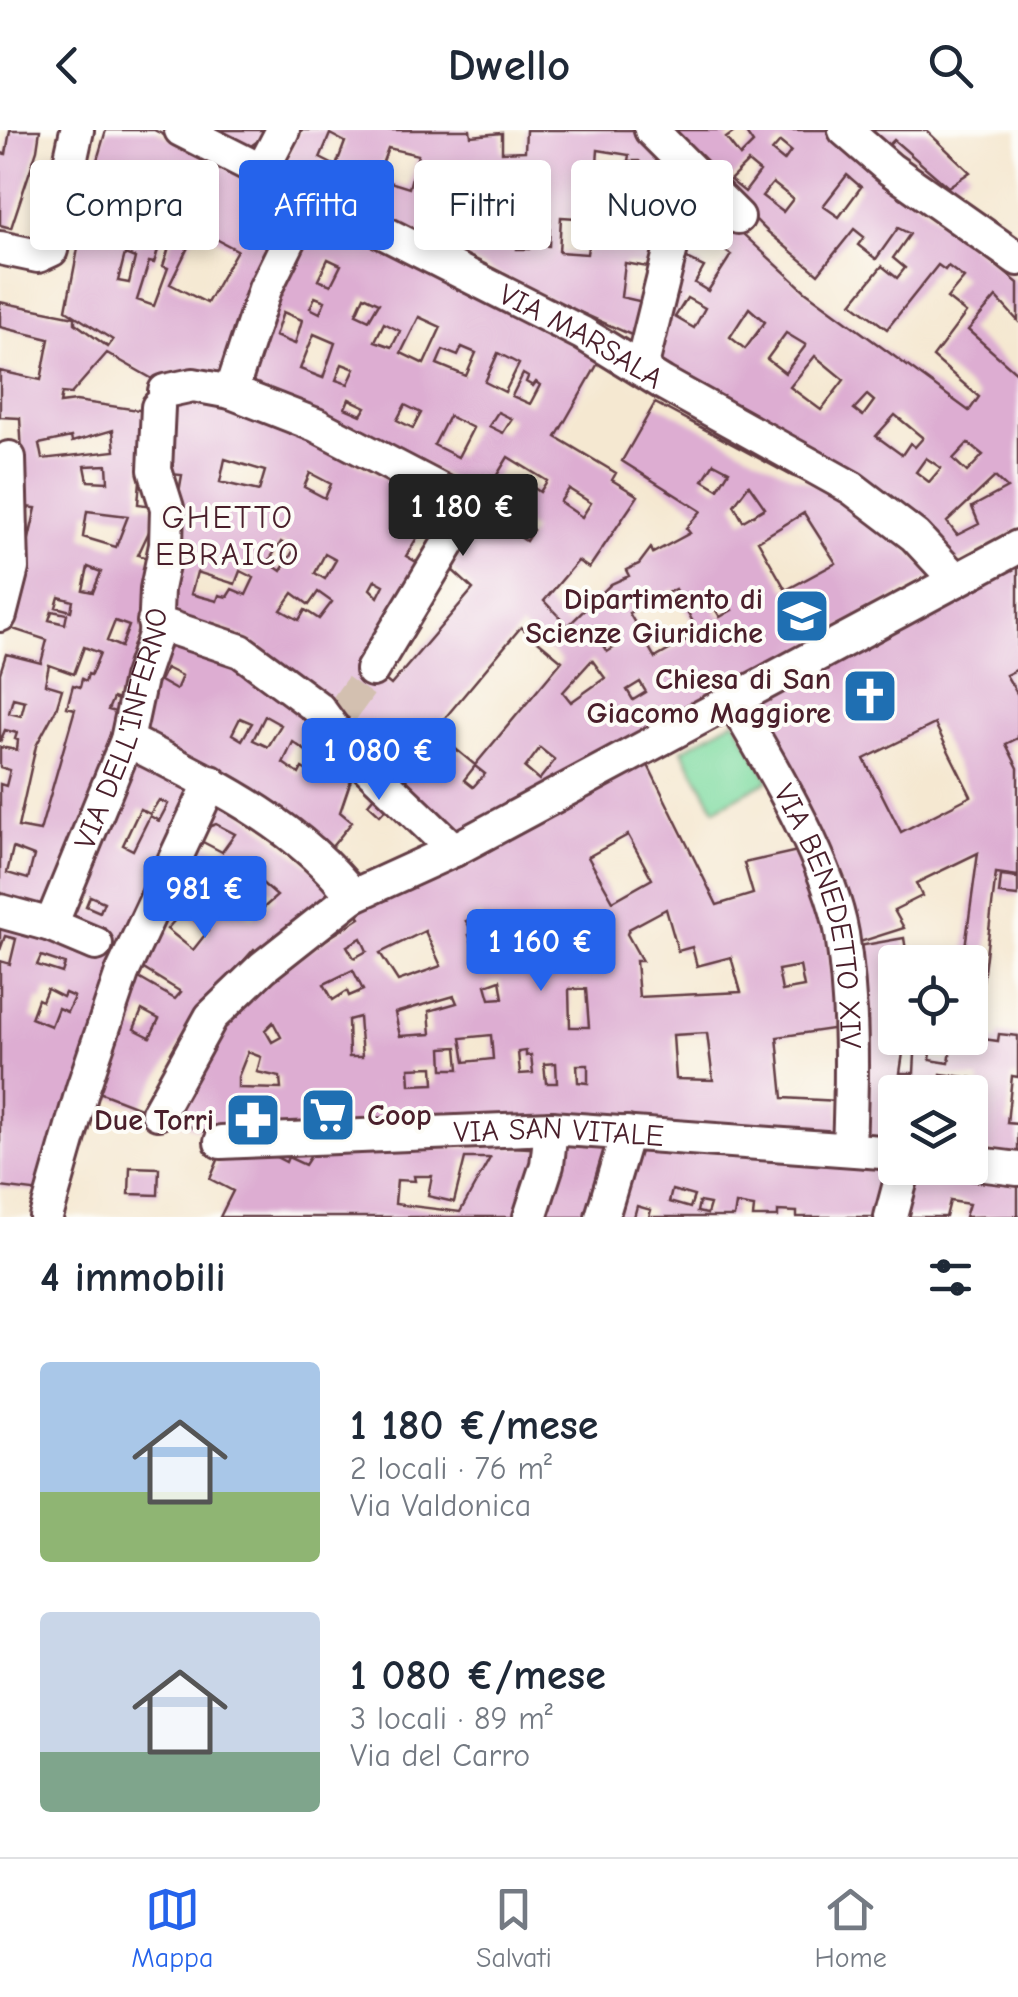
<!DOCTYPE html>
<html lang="it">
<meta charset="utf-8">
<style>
:root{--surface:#fff;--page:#f6f6f7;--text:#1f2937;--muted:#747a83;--line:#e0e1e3;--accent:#2563eb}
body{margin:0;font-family:"Comic Neue",sans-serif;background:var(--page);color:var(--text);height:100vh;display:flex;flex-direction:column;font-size:38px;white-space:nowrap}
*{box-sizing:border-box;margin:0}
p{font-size:32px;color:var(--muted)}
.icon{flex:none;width:55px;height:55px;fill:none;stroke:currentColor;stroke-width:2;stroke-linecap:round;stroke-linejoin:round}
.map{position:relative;height:1087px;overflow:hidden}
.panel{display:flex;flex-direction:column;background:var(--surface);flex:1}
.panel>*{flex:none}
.top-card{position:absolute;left:30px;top:30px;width:960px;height:90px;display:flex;gap:20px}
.fabs{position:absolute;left:878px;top:815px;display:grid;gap:20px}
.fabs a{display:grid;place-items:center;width:110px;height:110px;border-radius:10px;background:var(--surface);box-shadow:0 5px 15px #0003;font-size:50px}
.price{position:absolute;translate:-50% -85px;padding:0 22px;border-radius:10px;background:var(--accent);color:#fff;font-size:32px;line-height:65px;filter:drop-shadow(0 2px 5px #0008)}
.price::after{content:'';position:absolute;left:50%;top:60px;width:30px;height:22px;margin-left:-15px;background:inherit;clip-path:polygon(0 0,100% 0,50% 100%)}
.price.active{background:#222;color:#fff}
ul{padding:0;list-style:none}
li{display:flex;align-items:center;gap:30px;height:250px;padding:0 40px}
li span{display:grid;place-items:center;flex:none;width:280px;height:200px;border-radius:10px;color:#555}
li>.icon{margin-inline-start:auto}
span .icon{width:120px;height:120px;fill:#fffc;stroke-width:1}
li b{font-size:42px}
h2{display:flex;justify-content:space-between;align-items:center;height:120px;padding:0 40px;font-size:42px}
.pill{padding:0 35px;border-radius:10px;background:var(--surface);box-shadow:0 5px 15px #0003;font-size:35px;line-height:90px}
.pill.active{background:var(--accent);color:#fff}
header{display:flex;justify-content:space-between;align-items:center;height:130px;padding:0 40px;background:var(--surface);font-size:45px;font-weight:700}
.tab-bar{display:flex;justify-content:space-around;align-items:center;height:140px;border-top:2px solid var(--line);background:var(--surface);font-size:28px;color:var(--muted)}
.tab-bar a{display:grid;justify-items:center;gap:5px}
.tab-bar .active{color:var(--accent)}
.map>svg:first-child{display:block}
</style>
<header><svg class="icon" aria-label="back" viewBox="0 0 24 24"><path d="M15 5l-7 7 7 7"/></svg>Dwello<svg class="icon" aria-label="search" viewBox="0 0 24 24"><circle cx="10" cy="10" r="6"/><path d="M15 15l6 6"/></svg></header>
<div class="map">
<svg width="1018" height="1087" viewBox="0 0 1018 1087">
<rect width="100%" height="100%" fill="#fdfcf7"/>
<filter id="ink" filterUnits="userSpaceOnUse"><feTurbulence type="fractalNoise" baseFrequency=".01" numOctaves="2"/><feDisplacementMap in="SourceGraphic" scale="20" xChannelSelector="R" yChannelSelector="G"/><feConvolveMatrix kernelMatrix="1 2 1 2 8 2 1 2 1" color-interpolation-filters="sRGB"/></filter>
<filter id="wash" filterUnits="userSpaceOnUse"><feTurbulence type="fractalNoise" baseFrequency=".0048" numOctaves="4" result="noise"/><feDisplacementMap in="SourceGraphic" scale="40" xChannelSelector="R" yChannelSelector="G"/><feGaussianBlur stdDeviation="2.25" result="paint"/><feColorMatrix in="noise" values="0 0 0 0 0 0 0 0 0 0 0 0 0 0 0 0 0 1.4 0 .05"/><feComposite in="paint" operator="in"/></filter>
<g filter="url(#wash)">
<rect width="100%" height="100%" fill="#f5e8d1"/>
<path fill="#80dba2" stroke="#657d66" stroke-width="2.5" d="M735,590L769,650L715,679L682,620Z"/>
<g id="blocks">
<g fill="#ddadd2" fill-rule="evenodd">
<path d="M10,0H40L37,20L11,98L0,95V23L6,24Z"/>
<path d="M106,0H154L300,75L220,256L172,242L165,256L107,223L71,264L62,263L60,273L76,271L146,281L138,374L153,376L154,391L138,425L156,431L129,574L113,568L108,580L127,585L47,788L0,775V654L6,656L10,640L0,637V617L17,620L18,610L15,609L17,603L5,600L0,612V543L6,524L41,533L47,510L13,499L19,468L16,467L36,378L25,377L20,288L0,287V241L41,250L49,209L0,197V172L75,187V193L108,217L113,210L66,180L92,47ZM144,43L162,52L156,71L137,65ZM119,83L130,86L125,108L113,105ZM197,99L237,120L207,173L170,154ZM163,104L172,108L163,136L168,138L154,176L137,170L149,132L154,133ZM125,124L135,128L129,153L118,151ZM113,300L115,321L42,329L39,314L71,307L72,312ZM107,335L108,352L88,351L85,336ZM87,381L128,386L116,417L83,407ZM88,437L101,442L93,462L83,460ZM59,467L73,471L71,481L56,477ZM52,481L67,484L65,494L49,490ZM115,491L129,496L121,517L107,511ZM84,517L100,523L91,545L88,544L86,551L82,549L80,557L73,555L67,577L75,579L40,701L18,697L36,616L56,579L62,559L45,554L49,535L74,544ZM13,568L25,571L21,586L9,583ZM13,718L34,726L28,749L7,743Z"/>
<path d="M206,0H273L248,18Z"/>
<path d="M300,0H470L471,6L502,3V22L525,21L526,0H637L682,47L645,211L543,166L281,37ZM330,4L345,12L336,36L320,28ZM388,18L418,25L409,58L377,48ZM598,20L629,25L628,31H639L657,51L664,52L660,75L635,70L634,80L594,74ZM493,53L494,80L475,81V54ZM503,55H523V80L503,79ZM561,87L592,89L587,124L559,122ZM534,89L550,90L549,116L529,115V119H517L518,109L533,111ZM625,133L648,137L643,172L621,167Z"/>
<path d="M665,0H737L726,8L740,26L753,13L744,0H827L1018,153V191L996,167L968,200L1018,244V400L957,432L646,234L675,123L704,137L695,153L708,161L731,125L701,104L699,108L681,98L691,56L805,161L969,281L979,267L933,227L966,183L947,168L964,148L948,136L945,140L938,135L887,199L852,173L882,136L897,148L905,138L893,128L910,104L898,98L876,129L858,115L864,107L854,99L818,144L767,101ZM780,12L791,21L784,31L772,21ZM748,32L760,42L745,62L730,50ZM847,45L861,57L839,87L823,76ZM773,53L793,69L783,82L762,66ZM687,168L705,178L694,198L675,187ZM749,178L765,192L745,219L730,207ZM786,203L806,215L785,243L767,229ZM815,226L844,250L821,280L790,257ZM867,265L874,271L863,286L854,279ZM895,285L923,308L915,317L910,313L902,325L876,306ZM968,313L983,325L967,342L953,329ZM926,328L941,338L929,352L916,342ZM995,347L1007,358L972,377L979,394L957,405L947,392Z"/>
<path d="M862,0H926L970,42L948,57L894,10L884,20Z"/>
<path d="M312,80L601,228L556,307L616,343L612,350L638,366L589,438L578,431L544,471L568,496L611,454L629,446L626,440L639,434L651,418L653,423L690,403L686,398L701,381L622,331L655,273L792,346L839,364L879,391L933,446L461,708L353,644L340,682L352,692L326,724L134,600L163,503L224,528L311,582L305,591L340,621L356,601L345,593L349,587L253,513L215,494L212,504L159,478L182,345L160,343L168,275L192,267L228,268L437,374L406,426L418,433L364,533L391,555L473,459L450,438L488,386L526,411L533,400L516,388L534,358L540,362L547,351L508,327L483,368L401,321L398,327L242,258ZM328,129L341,135L331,155L318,150ZM364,166L379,173L369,190L356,184ZM315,167L325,171L320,183L310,178ZM283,182L302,190L295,214L275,206ZM419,187L441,197L424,234L401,223ZM384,193L400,201L392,217L375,211ZM314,204L335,213L323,248L300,239ZM462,217L476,223L466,246L437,234L443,220L458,226ZM498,223L519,234L505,262L485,252ZM342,234L355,239L348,254L336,250ZM523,244L528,247L526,252L533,256L536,252L540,255L530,274L512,266ZM349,269L366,277L361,285L345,278ZM405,275L421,283L413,298L397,290ZM498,282L512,289L503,303L489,296ZM449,286L473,298L458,327L434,315ZM225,329L265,341L259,361L220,352ZM714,333L729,341L718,359L703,350ZM310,343L331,354L325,368L304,357ZM749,355L765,378L743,391L734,375ZM569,359L591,373L582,387L560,372ZM804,383L836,433L786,460L758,411ZM281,412L294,420L281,441L268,432ZM325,424L336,430L325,449L315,443ZM240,441L254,448L246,465L232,459L227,467L219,465L217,471L191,464L197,442L235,454ZM375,450L384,455L378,467L370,459ZM675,459L699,503L655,528L629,483ZM318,462L332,472L319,489L305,480L299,490L281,480L293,463L309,475ZM725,469L732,480L720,487L714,477ZM521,497L562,531L475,635L434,601ZM612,505L618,515L607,522L602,514ZM592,530L605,548L571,572L563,562ZM166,538L182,546L176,560L160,551ZM640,552L646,562L633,570L627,560ZM265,586L281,595L268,617L253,610ZM240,588L252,593L242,610L232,604ZM293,612L319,630L312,644L302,638L299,644L283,633ZM540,618L555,630L539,650L525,638ZM475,636L485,644L473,657L464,650Z"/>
<path d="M1018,429V539L1006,545L1018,565V608L1006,614L1018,638V746L996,743L976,908L998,911L999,904L1018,906V947L1012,946L1007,993L1018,994V1027L970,1020V974L978,975L980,949L941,944L940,954L956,956L955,962H895V1011L860,1007L868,922V883L859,816L904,808L908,832H895V908H933L930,930L949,933L953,908H970V832H963L978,723L916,753L922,766L894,780L904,798L860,812L852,781L745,571ZM935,594L971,666L901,702L864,629ZM903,923L915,924L914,943H900Z"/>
<path d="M644,627L717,775L753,764L744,733L802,720L827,806L839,898L777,907L783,968L839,971V1004L209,1003L172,990L218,901L258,853L360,788L355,776ZM628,705L652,749L613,771L588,727ZM666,779L678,821L692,817L697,836L731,827L741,862L639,867L636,831H642L627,804L629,799ZM480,785L500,815L476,822L469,805L474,803L466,791ZM584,800L599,829L602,831L579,834L568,808ZM425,801L441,836L398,851L380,823ZM361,808L367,821L354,828L347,816ZM800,836L804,857L782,861L778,840ZM353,840L363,860L349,866L347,861L333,870L324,854ZM500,850L503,868L490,869L486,855ZM569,859H586L589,897H570ZM454,866L457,873L429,881L431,904L400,906L395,883ZM359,887L362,927H349L348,890ZM273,892L281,907L272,912L265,900ZM707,903L713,950L676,949L673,905ZM491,905L493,929L465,932L461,908ZM457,917L459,939H443L442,918ZM526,921V926L531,925L533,943L520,944L518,922ZM248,922L261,927L257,942L280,947L281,959L238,958V947ZM556,933L557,953H546L544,934ZM577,935H588V953L578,952ZM433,937L434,954L410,955L409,938Z"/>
<path d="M132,630L200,654L49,1063L0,1057V831L10,834L16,809L5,806L0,820V787L60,791ZM159,670L168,674L159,691L150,686L133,720L123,715L140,679L150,684ZM90,766L104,772L100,782L86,776ZM41,826L65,834L62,843L37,835ZM47,859L63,867L65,863L74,867L67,882L58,878L51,896L31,888L38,869L42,871Z"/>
<path d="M378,662L391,673L380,685L368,674Z"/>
<path d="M218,663L338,759L261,826L254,819L198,883L140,978L91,959L130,843L175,869L181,862L134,833ZM216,694L235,704L222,722L201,711L208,697ZM237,731L277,766L252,788L216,758ZM183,781L208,801L193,820L167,799ZM142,880L159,889L150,907L134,899Z"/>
<path d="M1001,746L1018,748V766L999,764Z"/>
<path d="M562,1008L611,1013L593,1087H538Z"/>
<path d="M632,1013L895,1036L886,1087H797V1082L778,1081V1087H753L754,1077L736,1074L734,1087H649L651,1080L637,1076L634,1087H610ZM672,1060L694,1066L690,1078L669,1072ZM699,1072L710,1074L707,1084L697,1082Z"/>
<path d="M496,1016L544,1019L520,1087H220L233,1061L210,1049L221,1023H268L286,1032L288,1027L305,1035L312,1024ZM465,1028H490L460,1082L395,1074L397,1050L415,1051L414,1046H432L428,1066L454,1072Z"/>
<path d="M130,1037L159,1038L158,1065L129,1064Z"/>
<path d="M910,1038L1018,1054V1086L965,1087L969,1074L950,1071L946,1087H897Z"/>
</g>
</g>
</g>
<g filter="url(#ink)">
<use href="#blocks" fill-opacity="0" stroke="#643d44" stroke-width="2.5"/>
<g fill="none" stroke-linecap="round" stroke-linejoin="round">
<path stroke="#d3c0b0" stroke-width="32" stroke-dasharray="32 16" stroke-linecap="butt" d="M342,582L372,540"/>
<g stroke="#643d44" stroke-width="38">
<g id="minor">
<path id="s1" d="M181,0L582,203L663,253L852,358L915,406L956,450"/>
<path d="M651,0L738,87"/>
<path d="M845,0L890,39L1018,129"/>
<path d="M261,42L283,0"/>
<path d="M0,118L38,126L51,120L77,0"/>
<path d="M641,239L690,41"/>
<path d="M165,261L193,255L231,262L316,295L471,376L372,540"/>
<path d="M231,262L265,159L310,68"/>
<path d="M0,485L12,438L9,328"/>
<path d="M154,492L241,521L318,578L345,615"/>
<path id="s2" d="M732,569C769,632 830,733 842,804C853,875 852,946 849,1017"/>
<path d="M127,610C209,652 296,692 353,766"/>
<path d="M359,629L454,720"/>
<path d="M0,781L51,795L96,814"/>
<path id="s3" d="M51,795L127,610L140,549L155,505L157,459L166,415L167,378L155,340L158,277"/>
<path d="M158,983L211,887L263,837L353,766L454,720L1018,417"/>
<path id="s4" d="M221,1012L551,998L895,1023"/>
<path d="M970,1033L1018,1039"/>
<path d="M46,1087L83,958L122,843L211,652"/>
<path d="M530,1087L547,1035L551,998"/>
<path d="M602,1087L627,1003"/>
<path d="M891,1087L904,1038"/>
</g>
</g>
<use href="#minor" stroke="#fff" stroke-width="32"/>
</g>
</g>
<defs>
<g id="university-square" transform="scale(2.875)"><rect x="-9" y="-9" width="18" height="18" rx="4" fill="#1f6fb2" stroke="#fdfcf7"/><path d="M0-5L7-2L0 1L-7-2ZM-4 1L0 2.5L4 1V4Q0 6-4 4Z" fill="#fff"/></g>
<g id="church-square" transform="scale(2.875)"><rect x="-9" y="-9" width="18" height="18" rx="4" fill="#1f6fb2" stroke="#fdfcf7"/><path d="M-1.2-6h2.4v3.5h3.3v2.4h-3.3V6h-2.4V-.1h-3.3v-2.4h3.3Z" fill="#fff"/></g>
<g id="supermarket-square" transform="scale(2.875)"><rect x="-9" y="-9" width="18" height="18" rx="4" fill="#1f6fb2" stroke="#fdfcf7"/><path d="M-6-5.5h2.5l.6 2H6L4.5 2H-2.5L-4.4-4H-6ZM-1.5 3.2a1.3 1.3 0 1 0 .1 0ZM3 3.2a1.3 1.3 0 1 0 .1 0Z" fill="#fff"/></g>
<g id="pharmacy-square" transform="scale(2.875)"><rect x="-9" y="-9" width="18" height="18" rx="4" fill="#1f6fb2" stroke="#fdfcf7"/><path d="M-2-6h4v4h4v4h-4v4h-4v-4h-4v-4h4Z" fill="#fff"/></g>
</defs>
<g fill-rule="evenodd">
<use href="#university-square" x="802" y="486"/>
<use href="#church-square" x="870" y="566"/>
<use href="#supermarket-square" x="328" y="985"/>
<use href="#pharmacy-square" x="253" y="990"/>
</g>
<g text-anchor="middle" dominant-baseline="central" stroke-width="8" stroke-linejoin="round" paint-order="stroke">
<g font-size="30" fill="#4a1f2b" stroke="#fdfcf7">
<text stroke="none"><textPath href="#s1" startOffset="450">VIA MARSALA</textPath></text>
<text stroke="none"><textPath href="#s3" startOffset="210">VIA DELL'INFERNO</textPath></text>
<text stroke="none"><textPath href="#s2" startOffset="238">VIA BENEDETTO XIV</textPath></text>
<text stroke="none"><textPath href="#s4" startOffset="338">VIA SAN VITALE</textPath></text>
</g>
<g font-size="30" font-weight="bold" fill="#4a1f2b" stroke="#fdfcf7" text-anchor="end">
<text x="763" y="469">Dipartimento di<tspan x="763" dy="34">Scienze Giuridiche</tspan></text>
<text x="831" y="549">Chiesa di San<tspan x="831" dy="34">Giacomo Maggiore</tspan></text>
<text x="367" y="985" text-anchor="start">Coop</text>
<text x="214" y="990">Due Torri</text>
</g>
<g font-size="32" letter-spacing="2.5" fill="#4a1f2b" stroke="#fdfcf7">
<text x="228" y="387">GHETTO<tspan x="228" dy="37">EBRAICO</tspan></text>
</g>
</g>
</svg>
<div class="fabs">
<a><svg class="icon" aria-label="locate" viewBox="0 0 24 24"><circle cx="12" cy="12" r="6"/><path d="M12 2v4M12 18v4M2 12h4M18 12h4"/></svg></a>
<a><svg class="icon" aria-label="layers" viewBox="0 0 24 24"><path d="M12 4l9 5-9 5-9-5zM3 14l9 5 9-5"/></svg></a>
</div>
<b class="price active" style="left:463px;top:429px">1 180 €</b>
<b class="price" style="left:379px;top:673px">1 080 €</b>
<b class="price" style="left:205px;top:811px">981 €</b>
<b class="price" style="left:541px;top:864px">1 160 €</b>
<div class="top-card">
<a class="pill">Compra</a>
<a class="pill active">Affitta</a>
<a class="pill">Filtri</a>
<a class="pill">Nuovo</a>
</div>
</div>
<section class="panel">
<h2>4 immobili<svg class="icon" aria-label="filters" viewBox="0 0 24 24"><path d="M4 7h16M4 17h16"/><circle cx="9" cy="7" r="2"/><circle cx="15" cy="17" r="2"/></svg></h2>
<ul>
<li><span style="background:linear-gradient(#a9c7e8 65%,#8fb573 0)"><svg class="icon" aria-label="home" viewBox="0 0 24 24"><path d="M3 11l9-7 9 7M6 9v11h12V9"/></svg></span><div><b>1 180 €/mese</b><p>2 locali · 76 m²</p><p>Via Valdonica</p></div></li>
<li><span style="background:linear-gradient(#c9d6e8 70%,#7fa58c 0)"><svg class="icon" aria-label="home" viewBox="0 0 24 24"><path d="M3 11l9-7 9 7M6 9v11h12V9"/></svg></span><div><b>1 080 €/mese</b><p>3 locali · 89 m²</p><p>Via del Carro</p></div></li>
</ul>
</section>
<nav class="tab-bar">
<a class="active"><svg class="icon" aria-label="map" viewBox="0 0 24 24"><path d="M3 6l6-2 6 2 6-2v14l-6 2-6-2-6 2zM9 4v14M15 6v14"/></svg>Mappa</a>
<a><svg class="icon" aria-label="saved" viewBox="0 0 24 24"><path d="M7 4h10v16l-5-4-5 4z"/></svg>Salvati</a>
<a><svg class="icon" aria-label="home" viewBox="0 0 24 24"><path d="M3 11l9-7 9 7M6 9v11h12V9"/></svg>Home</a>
</nav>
